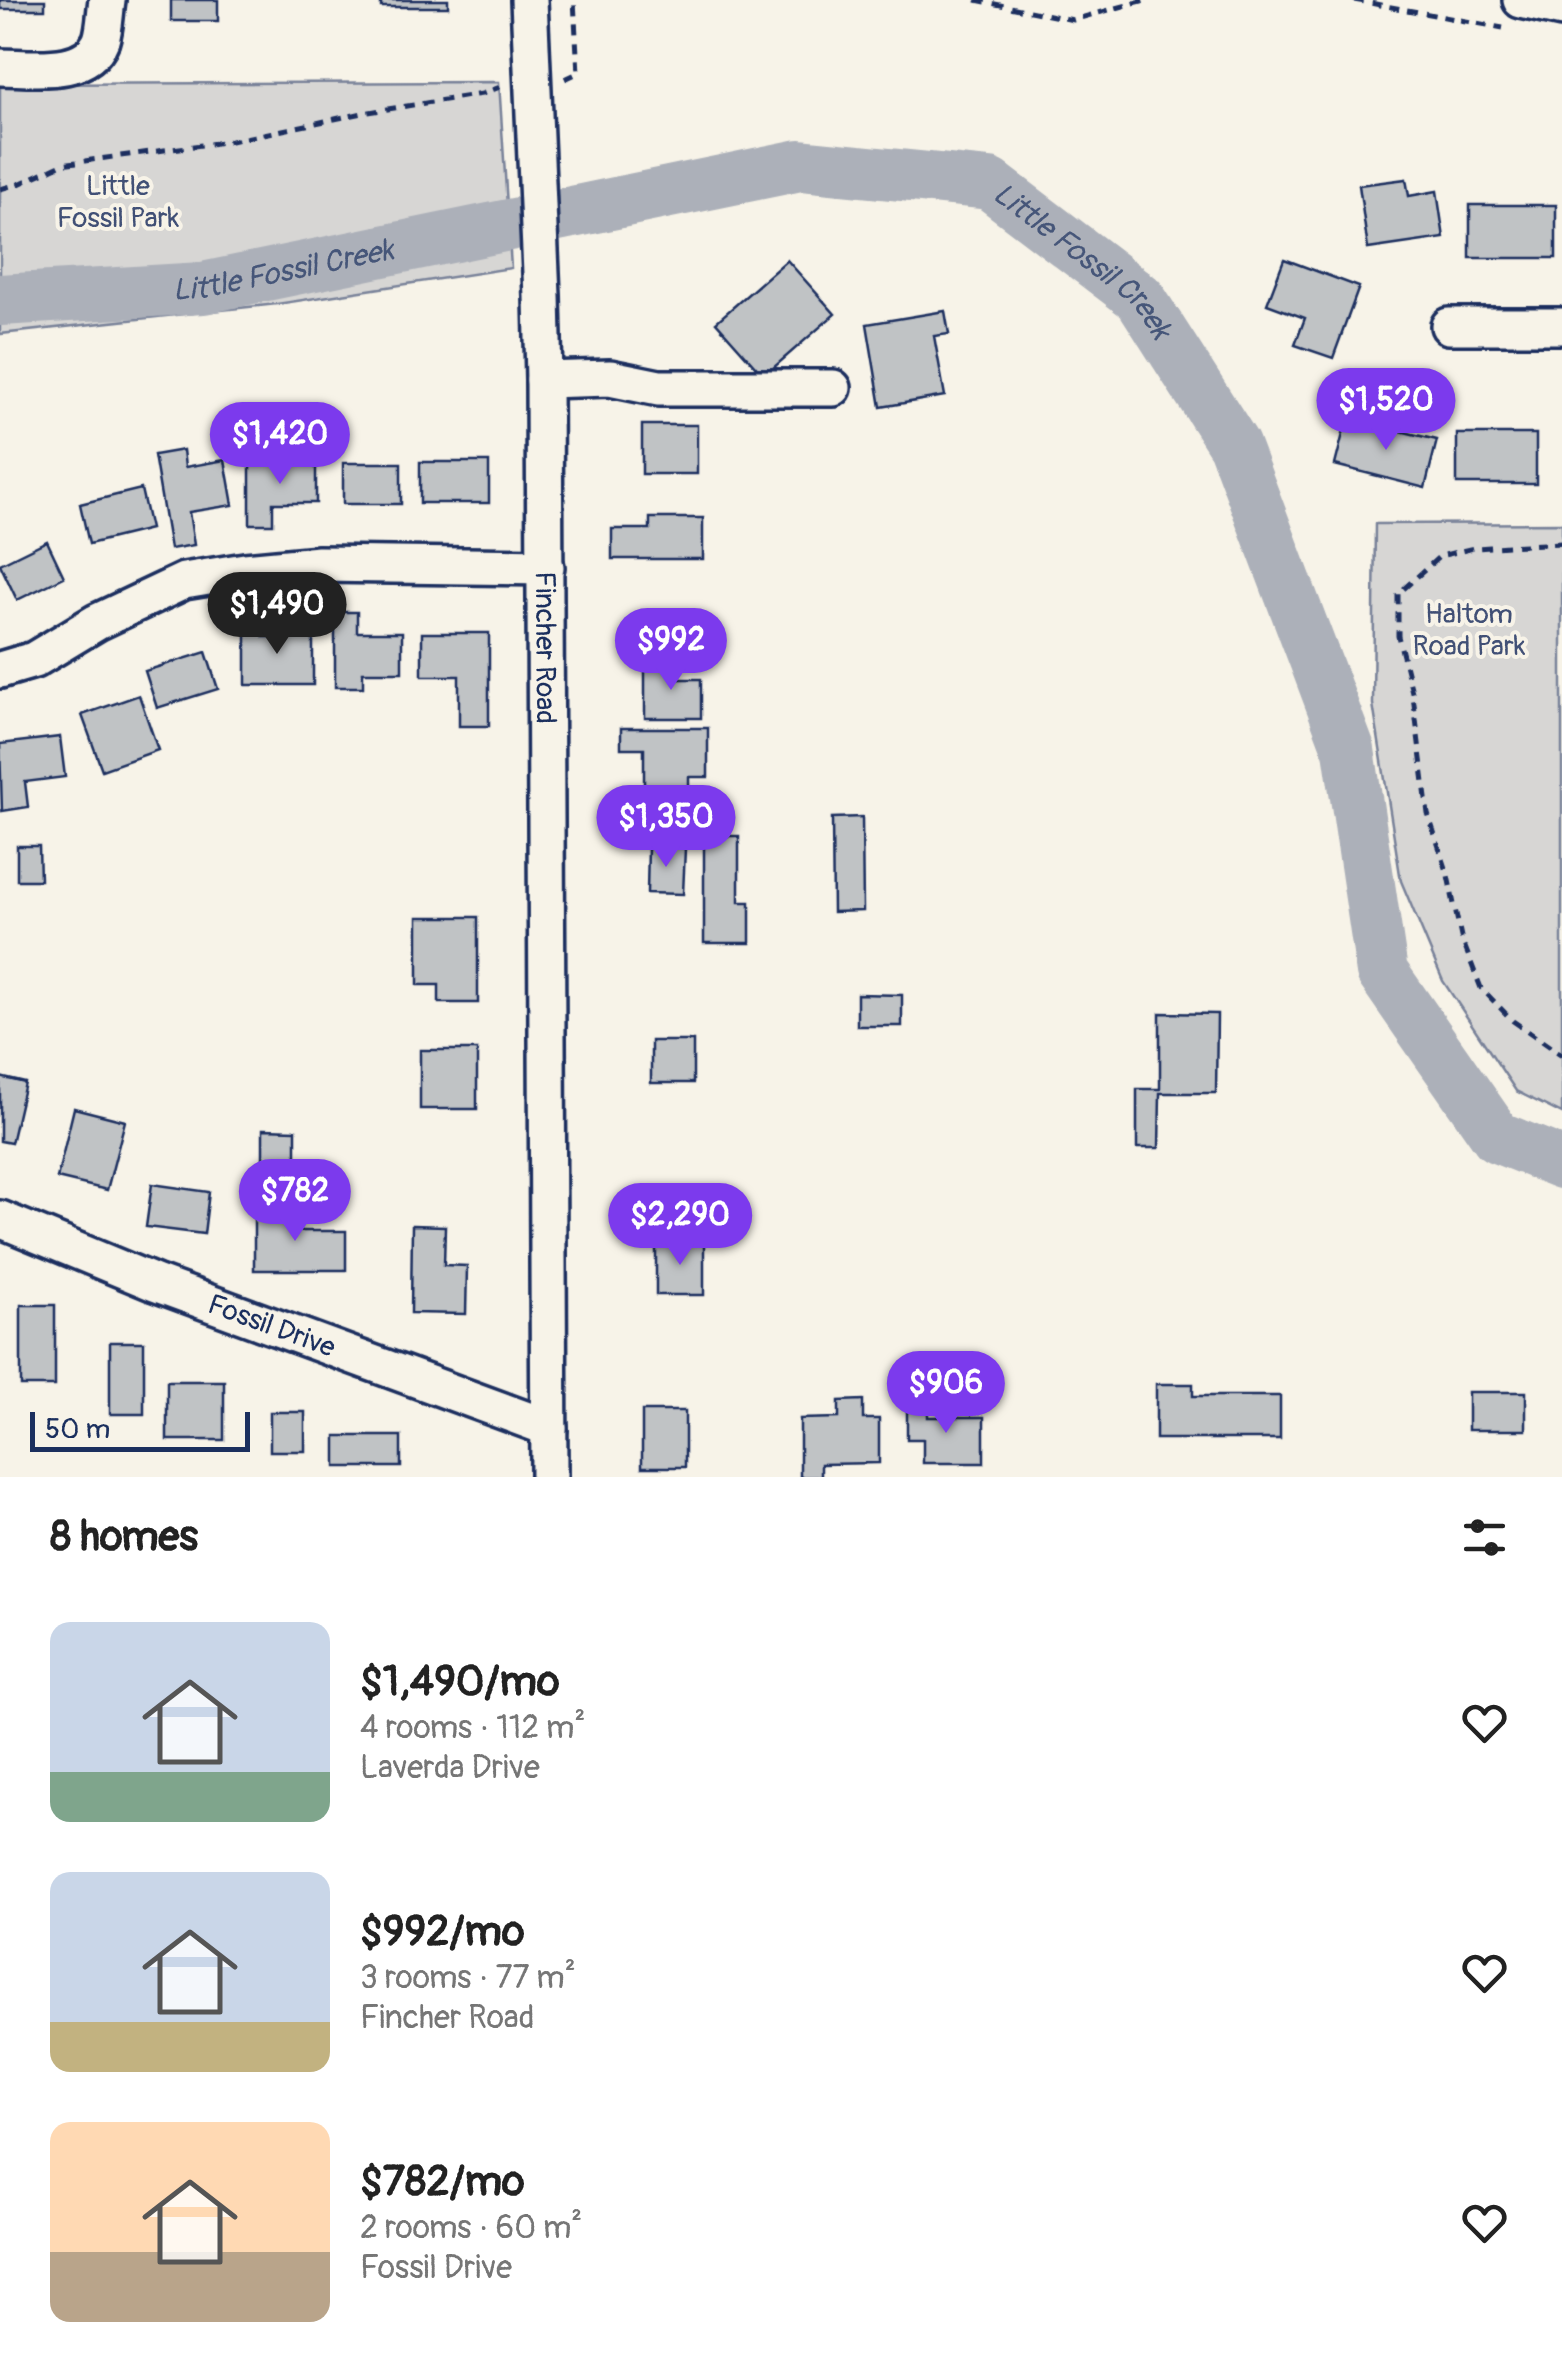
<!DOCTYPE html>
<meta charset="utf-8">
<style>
:root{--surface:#fff;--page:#f6f6f6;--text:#222;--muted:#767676;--accent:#7c3aed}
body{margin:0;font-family:Pangolin,sans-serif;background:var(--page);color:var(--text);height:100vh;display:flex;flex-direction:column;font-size:38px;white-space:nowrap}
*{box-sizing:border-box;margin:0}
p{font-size:32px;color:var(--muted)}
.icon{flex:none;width:55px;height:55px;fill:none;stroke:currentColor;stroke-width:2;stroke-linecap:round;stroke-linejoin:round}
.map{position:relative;height:1477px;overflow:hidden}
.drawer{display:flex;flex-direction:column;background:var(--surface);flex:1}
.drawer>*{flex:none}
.scale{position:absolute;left:30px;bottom:25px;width:220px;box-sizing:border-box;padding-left:10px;border:5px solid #1b2f5e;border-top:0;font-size:28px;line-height:35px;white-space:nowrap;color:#1b2f5e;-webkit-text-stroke:8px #f7f3e8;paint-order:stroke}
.price{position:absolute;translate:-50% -85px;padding:0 22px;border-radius:35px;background:var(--accent);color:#fff;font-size:32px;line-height:65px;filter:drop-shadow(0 2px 5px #0008)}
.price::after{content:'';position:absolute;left:50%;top:60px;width:30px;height:22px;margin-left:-15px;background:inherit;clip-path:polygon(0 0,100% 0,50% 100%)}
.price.current{background:#222;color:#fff}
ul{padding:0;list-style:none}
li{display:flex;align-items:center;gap:30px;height:250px;padding:0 50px}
li span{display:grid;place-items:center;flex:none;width:280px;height:200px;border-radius:20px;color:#555}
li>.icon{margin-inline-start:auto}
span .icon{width:120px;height:120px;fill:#fffc;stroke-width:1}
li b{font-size:42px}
h2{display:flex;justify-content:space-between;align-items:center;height:120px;padding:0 50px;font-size:42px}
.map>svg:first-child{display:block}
</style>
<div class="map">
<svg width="1562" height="1477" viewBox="0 0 1562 1477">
<rect width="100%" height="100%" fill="#f7f3e8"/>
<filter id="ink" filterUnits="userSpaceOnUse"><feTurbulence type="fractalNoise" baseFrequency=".01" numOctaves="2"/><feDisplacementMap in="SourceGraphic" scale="20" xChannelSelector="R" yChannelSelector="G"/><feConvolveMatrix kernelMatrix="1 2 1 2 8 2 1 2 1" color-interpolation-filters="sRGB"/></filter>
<g filter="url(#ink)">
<g fill="#d7d6d4" stroke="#798299" stroke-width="2.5">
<path d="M499,82L511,268L277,304L0,334V84Z"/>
<path d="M1562,523V1114L1516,1091L1443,981L1401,881L1373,704L1375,524Z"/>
</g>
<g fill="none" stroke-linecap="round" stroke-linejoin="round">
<path stroke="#acb0b9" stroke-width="52" id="s1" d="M0,300L203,288L800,165L990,184L1140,298L1234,445L1349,750L1382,972L1497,1137L1562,1163"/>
</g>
<g fill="#c0c3c5" stroke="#1b2f5e" stroke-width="2.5">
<rect x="0" y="0" width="45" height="9"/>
<rect x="171" y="0" width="47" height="21"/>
<rect x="381" y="0" width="67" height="7"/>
<path d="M1406,179L1409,196L1437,191L1444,238L1368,249L1359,185Z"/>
<rect x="1470" y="205" width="86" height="53"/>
<path d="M1284,259L1359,287L1333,358L1295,345L1305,318L1267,304Z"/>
<path d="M787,260L835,314L764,376L716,322Z"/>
<path d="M945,311L949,334L934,336L945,396L881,407L867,324Z"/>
<path d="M1347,418L1437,440L1425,488L1335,465Z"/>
<rect x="642" y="425" width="55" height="49"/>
<rect x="1457" y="434" width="79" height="50"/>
<path d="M183,450L185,467L225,460L233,505L189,512L194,545L170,549L154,455Z"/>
<path d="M250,462H316V503H273V524H250Z"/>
<rect x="420" y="462" width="69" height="41"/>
<rect x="343" y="463" width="58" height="41"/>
<path d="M141,489L150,529L89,544L80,504Z"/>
<path d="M650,518H703V559H612V529H650Z"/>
<path d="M47,541L64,577L17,600L0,564Z"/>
<path d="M335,612H357V632H402V672H363V687H335Z"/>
<path d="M246,615H264V637H313V685H246Z"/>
<path d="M422,633H489V726H459V676H422Z"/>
<path d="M206,652L218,689L157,708L145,671Z"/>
<path d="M645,663H679V679H701V718H645Z"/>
<path d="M139,695L158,750L102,770L82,715Z"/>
<path d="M621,728H708V777H689V798H644V748H621Z"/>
<path d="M60,737L65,777L25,782L28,807L2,811L0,744Z"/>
<path d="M862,817L863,911L833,912L832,818Z"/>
<path d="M704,836H739V902H750V943H704Z"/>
<path d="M17,846H39L40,880H17Z"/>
<path d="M648,847L685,848L683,894L647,893Z"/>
<path d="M418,917H478V1003H439V985H418Z"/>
<path d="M857,994L902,995V1026H857Z"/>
<path d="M1160,1013L1217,1014L1216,1093H1160L1159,1148H1137V1089H1160Z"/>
<rect x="651" y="1041" width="42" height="42"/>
<rect x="420" y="1050" width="57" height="59"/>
<path d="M0,1077L25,1083L11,1143L0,1141Z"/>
<path d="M74,1108L125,1121L107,1190L57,1178Z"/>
<path d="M263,1129L296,1130V1165L263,1164Z"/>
<path d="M152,1184L209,1192L204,1234L146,1227Z"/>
<path d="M254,1207H295V1231H346V1270H254Z"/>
<path d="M412,1225L445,1226L444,1265L467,1266L466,1314L411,1313Z"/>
<rect x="656" y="1240" width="48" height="55"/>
<rect x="21" y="1305" width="34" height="81"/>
<rect x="110" y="1342" width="34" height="72"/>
<rect x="167" y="1381" width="57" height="59"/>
<path d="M1156,1384H1193V1396H1280V1439H1156Z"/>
<rect x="1468" y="1392" width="58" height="38"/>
<path d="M863,1400V1419H879V1463L821,1464V1477H800V1419L839,1418V1401Z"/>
<path d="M907,1401H928V1417H984V1463H923V1439H907Z"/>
<rect x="642" y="1411" width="43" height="56"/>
<rect x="270" y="1412" width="35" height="39"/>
<rect x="336" y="1436" width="65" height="31"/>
</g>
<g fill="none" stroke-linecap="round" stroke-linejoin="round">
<g stroke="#1b2f5e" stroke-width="42">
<g id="minor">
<path id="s2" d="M529,0L542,296L544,380L549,1477"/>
<path d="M1521,0L1562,9"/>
<path d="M0,67C31,67 86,77 101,40C105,28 105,12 107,0"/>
<path d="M1449,326H1562"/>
<path d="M544,380L610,378L659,388H833"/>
<path d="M0,670L34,660L97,622L184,581L245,571L319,564L546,567"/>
<path id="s3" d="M0,1219L155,1283L549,1428"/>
</g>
</g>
<g stroke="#1b2f5e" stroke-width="5" stroke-dasharray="10 8" stroke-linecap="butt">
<path d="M976,0L1073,20L1145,0"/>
<path d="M1354,0L1503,28"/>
<path d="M565,79L578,73L574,0"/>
<path d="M0,189L19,184L62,164L231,141L363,113L482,94L500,87"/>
<path d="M1562,543L1474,548L1440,556L1398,594V636L1413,696L1428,814L1447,871L1461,937L1481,988L1513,1021L1562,1055"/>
</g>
<use href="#minor" stroke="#f7f3e8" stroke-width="35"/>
</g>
</g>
<g text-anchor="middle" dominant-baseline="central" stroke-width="8" stroke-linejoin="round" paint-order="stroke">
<g font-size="28" fill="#415076" stroke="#f7f3e8">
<text x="118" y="186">Little<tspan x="118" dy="32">Fossil Park</tspan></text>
<text x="1469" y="614">Haltom<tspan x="1469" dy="32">Road Park</tspan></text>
</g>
<g font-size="28" fill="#1b2f5e" stroke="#f7f3e8">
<text stroke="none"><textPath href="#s2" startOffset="648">Fincher Road</textPath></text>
<text stroke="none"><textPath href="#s3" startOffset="292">Fossil Drive</textPath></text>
</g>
<g font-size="30" font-style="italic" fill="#465679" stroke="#f7f3e8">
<text stroke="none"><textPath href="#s1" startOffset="1125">Little Fossil Creek</textPath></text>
<text stroke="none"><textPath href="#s1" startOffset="285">Little Fossil Creek</textPath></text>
</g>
</g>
</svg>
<div class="scale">50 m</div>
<b class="price" style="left:1386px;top:453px">$1,520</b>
<b class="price" style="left:280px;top:487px">$1,420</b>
<b class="price current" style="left:277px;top:657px">$1,490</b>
<b class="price" style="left:671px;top:693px">$992</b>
<b class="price" style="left:666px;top:870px">$1,350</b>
<b class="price" style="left:295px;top:1244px">$782</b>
<b class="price" style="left:680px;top:1268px">$2,290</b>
<b class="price" style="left:946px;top:1436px">$906</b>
</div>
<section class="drawer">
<h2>8 homes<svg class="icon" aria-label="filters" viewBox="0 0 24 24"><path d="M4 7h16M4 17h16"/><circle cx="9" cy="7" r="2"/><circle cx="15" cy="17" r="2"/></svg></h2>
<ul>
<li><span style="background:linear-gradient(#c9d6e8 75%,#7fa58c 0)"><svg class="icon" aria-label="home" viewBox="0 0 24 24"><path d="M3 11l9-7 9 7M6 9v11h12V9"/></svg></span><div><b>$1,490/mo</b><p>4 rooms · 112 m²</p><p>Laverda Drive</p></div><svg class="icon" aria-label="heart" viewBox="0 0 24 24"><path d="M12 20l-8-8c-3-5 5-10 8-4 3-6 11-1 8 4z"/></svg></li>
<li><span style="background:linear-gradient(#c9d6e8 75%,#c2b280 0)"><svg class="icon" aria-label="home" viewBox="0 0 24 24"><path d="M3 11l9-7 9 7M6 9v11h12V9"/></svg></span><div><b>$992/mo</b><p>3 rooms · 77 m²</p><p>Fincher Road</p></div><svg class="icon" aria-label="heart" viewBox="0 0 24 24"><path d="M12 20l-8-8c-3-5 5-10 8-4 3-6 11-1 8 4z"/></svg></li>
<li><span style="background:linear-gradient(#ffd9b3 65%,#b9a48a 0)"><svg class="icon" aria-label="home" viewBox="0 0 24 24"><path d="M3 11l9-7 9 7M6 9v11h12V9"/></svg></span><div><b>$782/mo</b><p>2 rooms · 60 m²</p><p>Fossil Drive</p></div><svg class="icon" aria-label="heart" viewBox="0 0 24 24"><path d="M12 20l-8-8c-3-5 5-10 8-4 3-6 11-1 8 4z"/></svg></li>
</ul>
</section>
